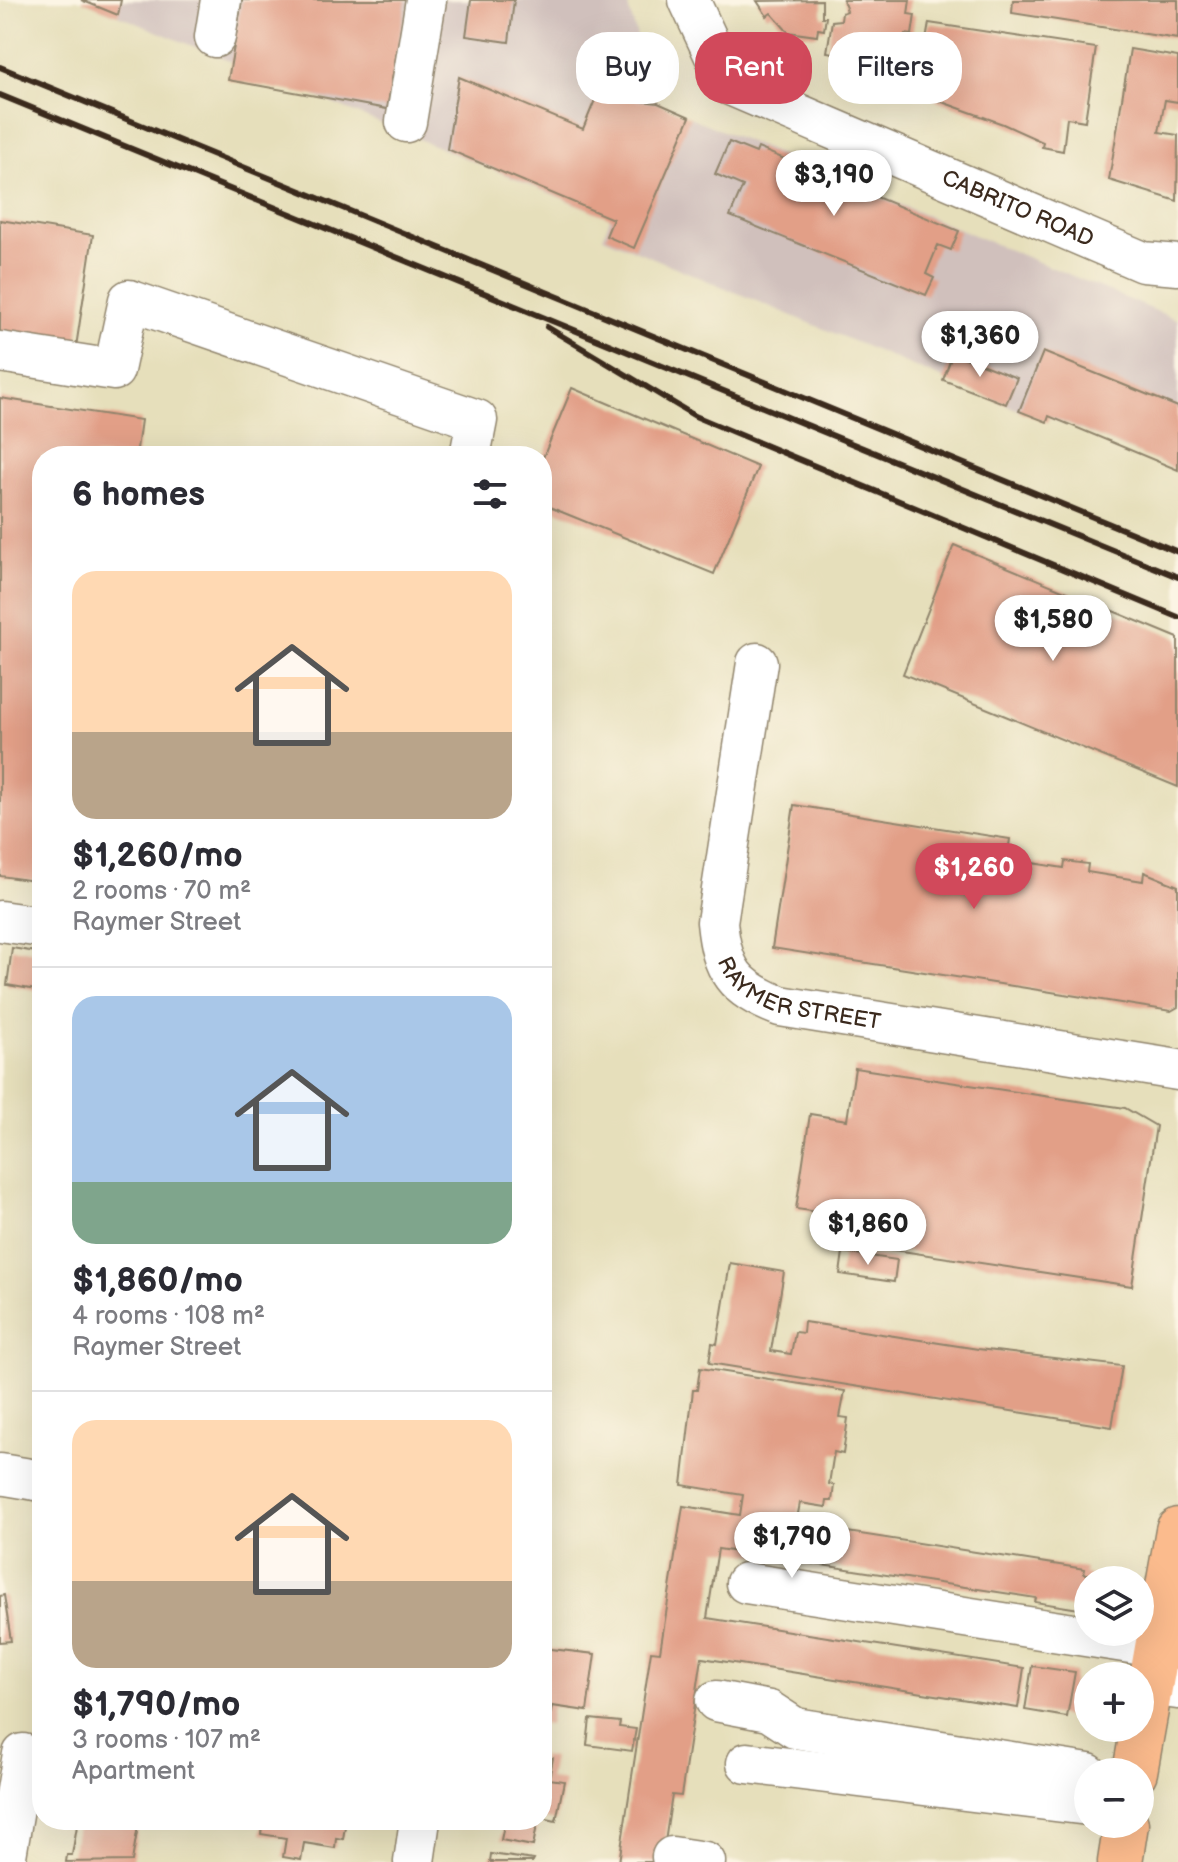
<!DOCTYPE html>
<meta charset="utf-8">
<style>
:root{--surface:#fff;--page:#f7f7f7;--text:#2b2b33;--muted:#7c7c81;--line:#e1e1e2;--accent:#d1495b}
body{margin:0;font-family:"Balsamiq Sans",sans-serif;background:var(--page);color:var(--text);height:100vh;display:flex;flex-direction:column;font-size:30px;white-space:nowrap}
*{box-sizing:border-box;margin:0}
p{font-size:26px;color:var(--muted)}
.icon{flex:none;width:44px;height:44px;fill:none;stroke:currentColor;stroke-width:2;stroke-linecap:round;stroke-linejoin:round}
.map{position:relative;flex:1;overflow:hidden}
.panel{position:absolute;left:32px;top:446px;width:520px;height:1384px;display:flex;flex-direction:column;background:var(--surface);border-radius:32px;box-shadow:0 8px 32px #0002}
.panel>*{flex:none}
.banner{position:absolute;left:576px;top:32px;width:482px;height:72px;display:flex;gap:16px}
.buttons{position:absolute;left:1074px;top:1566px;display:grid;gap:16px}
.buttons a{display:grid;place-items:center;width:80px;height:80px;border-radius:50%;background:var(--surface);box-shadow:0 8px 32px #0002;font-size:40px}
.price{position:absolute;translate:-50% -68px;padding:0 18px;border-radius:28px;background:#fff;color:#222;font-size:26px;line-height:52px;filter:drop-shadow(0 2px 4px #0008)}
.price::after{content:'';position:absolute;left:50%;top:48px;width:24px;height:18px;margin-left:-12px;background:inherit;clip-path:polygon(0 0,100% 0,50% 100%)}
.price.on{background:var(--accent);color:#fff}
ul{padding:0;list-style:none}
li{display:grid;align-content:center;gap:16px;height:424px;padding:0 40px}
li+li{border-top:2px solid var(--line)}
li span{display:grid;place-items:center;height:248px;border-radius:24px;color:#555}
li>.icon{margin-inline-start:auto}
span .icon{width:144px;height:144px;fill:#fffc;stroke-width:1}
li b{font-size:34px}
h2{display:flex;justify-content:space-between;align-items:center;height:96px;padding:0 40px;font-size:34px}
.chip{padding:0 28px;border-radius:32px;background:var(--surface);box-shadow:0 8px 32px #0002;font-size:28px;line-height:72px}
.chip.on{background:var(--accent);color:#fff}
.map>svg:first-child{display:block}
</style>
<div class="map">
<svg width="1178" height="1862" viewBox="0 0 1178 1862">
<rect width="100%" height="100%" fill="#fcf5e5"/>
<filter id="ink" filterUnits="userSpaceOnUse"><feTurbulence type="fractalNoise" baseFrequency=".0125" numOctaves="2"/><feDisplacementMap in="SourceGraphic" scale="16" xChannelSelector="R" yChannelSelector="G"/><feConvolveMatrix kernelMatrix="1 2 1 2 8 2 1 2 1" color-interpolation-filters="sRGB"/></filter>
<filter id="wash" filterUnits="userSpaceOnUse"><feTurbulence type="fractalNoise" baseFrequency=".006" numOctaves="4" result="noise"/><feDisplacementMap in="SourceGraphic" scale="32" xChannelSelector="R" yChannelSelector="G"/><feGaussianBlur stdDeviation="1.8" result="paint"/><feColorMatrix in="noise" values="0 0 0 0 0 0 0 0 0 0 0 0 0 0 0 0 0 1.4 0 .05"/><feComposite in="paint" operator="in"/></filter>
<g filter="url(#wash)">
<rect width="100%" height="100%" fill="#e6dfbb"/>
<path fill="#d0c0bc" d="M81,0H626L658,104L1178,320V470L1049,417L1047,422L603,237L610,218Z"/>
<g id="blocks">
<g fill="#e29f87">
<path d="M81,0H121L118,15Z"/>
<path d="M242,0H406L387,109L228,80Z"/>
<path d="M471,0H514L509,42L466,36Z"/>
<path d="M822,0V17H826L824,30L818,29L817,36L788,32L771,13L767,16L757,1Z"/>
<path d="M843,0H910L908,14L915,15L912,35L905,34L898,78L861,70L863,58L827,52L832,21L841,20L842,13L847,11Z"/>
<path d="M1013,0H1178V39L1012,13Z"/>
<path d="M929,23L1096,48L1085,121L1067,118L1063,151L1042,147L1043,142L1003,124L917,93Z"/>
<path d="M1130,49L1178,57V102L1165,100L1159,132L1178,135L1177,201L1109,180Z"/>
<path d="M459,77L583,129L597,95L658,103L690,117L634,248L606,236L613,219L447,149Z"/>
<path d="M729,142L756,153L758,148L959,231L951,250L938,245L926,274L934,278L926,295L730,216L743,186L715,174Z"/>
<path d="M0,220L93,235L76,347L0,335Z"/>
<path d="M1043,352L1178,407V470L1049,416L1047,422L1019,411Z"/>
<path d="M953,353L1017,378L1006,404L943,380Z"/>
<path d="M572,388L758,467L714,574L542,504V460Z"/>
<path d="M0,398L141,420L136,456H42V882L0,876Z"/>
<path d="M954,545L1178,638V787L903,674Z"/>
<path d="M794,805L1010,839L1007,859L1064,868L1065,861L1088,864L1087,872L1143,881L1144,872L1178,886V1007L1171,1011L772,948Z"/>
<path d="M12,948L42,953V991L7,985Z"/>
<path d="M855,1068L1125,1108L1156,1126L1132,1286L829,1240L833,1214L796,1209L810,1114L847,1120Z"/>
<path d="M843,1252L897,1260L894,1282L840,1274Z"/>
<path d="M730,1263L784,1272L771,1351L791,1354L795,1332L803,1333L804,1322L978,1349L1122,1366L1112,1427L709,1363L712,1343L717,1344Z"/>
<path d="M700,1368L845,1391L840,1417L848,1418L843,1454L834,1452L829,1484L834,1485L832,1501H827L826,1507L800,1503L796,1524L1085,1569L1084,1574H1089L1084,1606L1079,1609L1035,1602L1036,1598L718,1549L707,1618L1024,1668L1018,1708L702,1658L681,1796L672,1795L662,1862H619L651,1651L660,1652L683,1506L740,1515L743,1495L682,1485L693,1390H697Z"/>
<path d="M4,1595L11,1641L0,1642V1596Z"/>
<path d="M542,1648L595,1654L587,1711L552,1706L549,1725L542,1724Z"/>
<path d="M1032,1666L1075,1672L1067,1717L1025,1710Z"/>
<path d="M590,1719L620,1722L619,1727L636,1729L632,1751L587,1745Z"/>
<path d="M542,1756L553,1758L549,1779L564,1781L556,1821L542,1818Z"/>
<path d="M78,1820H132L131,1825L138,1826L132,1861L66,1862L67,1855H72Z"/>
<path d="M263,1820H346L343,1839L336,1838L335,1848L304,1843L301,1860L283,1857L286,1838L261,1834Z"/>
<path d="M505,1820H538L533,1846L501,1840Z"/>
<path d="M491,1854L534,1860L533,1862H490Z"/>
</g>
</g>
</g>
<g filter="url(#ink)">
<use href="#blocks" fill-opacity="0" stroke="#90846c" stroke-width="2"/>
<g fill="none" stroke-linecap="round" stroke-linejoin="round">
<g stroke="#90846c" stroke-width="43">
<g id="minor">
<path id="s1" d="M689,0L728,84L1143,262L1178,265"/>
<path d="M215,37L221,0"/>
<path d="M406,122L426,0"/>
<path d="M0,352L114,370L129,300L477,420L470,456"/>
<path id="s2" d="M757,663L717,922C722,971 734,988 780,1006L1178,1070"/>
<path d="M0,921L42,927"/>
<path d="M0,1474L42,1481"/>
<path d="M746,1583L1156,1647"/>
<path d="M1149,1685L1178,1689"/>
<path d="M716,1701L769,1711L795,1728L1088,1774"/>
<path d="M747,1763L1088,1805"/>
<path d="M672,1857L705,1862"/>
<path d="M5,1862L23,1754"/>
<path d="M414,1862L420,1820"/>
</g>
</g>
<g stroke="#90846c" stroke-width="47">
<g id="major">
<path d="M1135,1772L1178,1530"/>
<path d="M1120,1862L1126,1824"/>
</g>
</g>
<use href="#minor" stroke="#fff" stroke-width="40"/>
<use href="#major" stroke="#fbbb8d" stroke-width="44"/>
<g stroke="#3b2a1e" stroke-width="6">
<path d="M0,67L1178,552"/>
<path d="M0,95L1178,577"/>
<path d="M547,327L695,416L1178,617"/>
</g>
</g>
</g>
<g text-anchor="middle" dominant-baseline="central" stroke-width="6" stroke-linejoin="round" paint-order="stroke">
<g font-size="22" fill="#3b2a1e" stroke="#fcf5e5">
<text stroke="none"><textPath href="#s1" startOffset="408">CABRITO ROAD</textPath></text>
<text stroke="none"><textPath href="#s2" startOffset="388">RAYMER STREET</textPath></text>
</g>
</g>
</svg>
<div class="buttons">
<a><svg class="icon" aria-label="layers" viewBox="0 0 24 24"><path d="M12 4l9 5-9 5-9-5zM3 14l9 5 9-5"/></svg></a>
<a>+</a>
<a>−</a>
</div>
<b class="price" style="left:834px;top:218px">$3,190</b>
<b class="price" style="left:980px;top:379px">$1,360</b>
<b class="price" style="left:1053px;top:663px">$1,580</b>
<b class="price on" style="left:974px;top:911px">$1,260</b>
<b class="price" style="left:868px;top:1267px">$1,860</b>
<b class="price" style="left:792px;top:1580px">$1,790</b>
<div class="banner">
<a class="chip">Buy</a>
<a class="chip on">Rent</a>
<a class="chip">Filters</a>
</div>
<section class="panel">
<h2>6 homes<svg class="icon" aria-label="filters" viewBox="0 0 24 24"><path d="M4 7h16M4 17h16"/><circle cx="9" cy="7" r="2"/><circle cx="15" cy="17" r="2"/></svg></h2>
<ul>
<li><span style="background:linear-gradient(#ffd9b3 65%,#b9a48a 0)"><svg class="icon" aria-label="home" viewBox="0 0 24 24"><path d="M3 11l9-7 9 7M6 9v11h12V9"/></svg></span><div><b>$1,260/mo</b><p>2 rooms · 70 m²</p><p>Raymer Street</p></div></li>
<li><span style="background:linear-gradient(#a9c7e8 75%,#7fa58c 0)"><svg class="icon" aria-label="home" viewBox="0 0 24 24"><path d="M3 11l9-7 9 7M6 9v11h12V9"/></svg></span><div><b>$1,860/mo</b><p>4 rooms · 108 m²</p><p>Raymer Street</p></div></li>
<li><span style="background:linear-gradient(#ffd9b3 65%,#b9a48a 0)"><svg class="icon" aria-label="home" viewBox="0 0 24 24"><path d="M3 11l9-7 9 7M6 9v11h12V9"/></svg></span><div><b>$1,790/mo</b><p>3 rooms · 107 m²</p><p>Apartment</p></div></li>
</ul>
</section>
</div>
